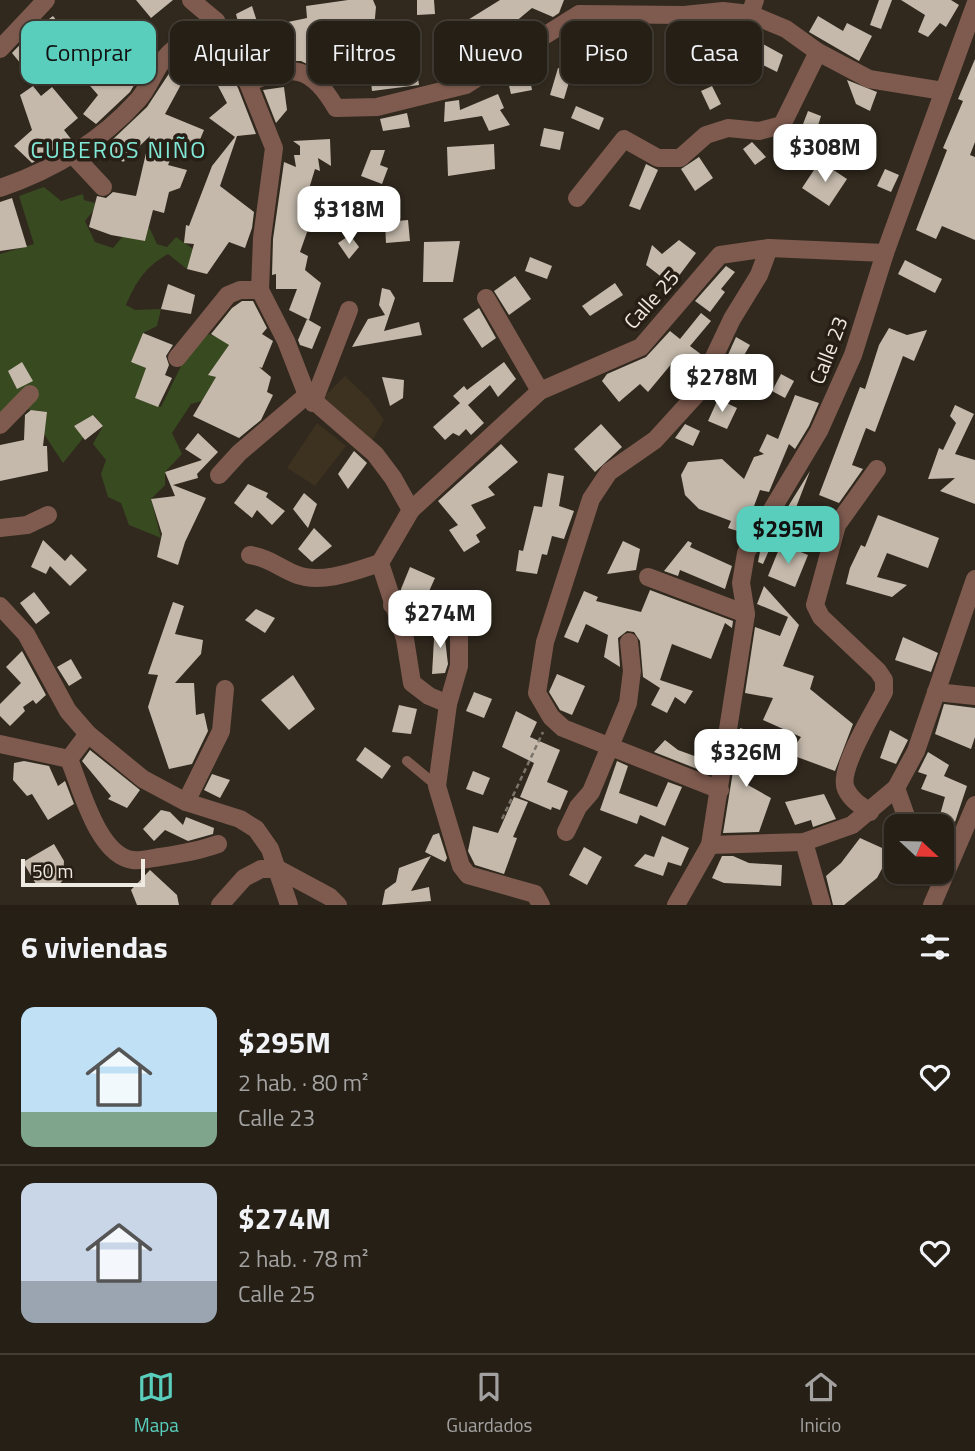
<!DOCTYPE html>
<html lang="es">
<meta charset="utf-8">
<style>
:root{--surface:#251f16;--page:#2d271f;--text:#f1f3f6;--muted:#a3a2a1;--line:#423d35;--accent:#5acebc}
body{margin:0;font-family:"Titillium Web",sans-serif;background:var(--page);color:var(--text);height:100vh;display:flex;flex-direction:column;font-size:26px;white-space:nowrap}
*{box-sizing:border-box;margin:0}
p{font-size:23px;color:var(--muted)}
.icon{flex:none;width:38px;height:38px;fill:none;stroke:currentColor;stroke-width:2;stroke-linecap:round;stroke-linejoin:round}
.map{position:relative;height:905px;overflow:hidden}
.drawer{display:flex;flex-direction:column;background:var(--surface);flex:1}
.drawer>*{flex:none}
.banner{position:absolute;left:21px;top:21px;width:934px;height:63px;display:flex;gap:14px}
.needle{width:46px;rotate:112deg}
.buttons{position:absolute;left:884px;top:814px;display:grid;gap:14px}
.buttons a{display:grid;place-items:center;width:70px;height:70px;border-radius:14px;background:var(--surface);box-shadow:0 2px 5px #0004,0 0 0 2px var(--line);font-size:35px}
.scale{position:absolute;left:21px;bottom:18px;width:124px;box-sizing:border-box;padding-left:7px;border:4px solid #eee9e1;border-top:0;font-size:19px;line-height:24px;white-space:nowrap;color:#eee9e1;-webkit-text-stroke:5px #271f15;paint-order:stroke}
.price{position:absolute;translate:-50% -60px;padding:0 16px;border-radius:14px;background:#fff;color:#222;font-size:23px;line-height:46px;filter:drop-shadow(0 2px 4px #0008)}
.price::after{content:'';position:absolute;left:50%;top:42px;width:21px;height:16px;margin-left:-10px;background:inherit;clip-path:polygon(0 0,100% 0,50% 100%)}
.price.selected{background:var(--accent);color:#111}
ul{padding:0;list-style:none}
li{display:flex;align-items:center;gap:21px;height:175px;padding:0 21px}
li+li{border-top:2px solid var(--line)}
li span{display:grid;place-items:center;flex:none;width:196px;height:140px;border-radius:14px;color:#555}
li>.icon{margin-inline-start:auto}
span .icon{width:84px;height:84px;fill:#fffc;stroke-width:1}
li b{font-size:30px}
h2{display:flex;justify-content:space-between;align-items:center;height:84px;padding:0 21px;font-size:30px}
.pill{padding:0 24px;border-radius:14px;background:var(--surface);box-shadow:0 2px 5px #0004,0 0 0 2px var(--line);font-size:24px;line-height:63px}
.pill.selected{background:var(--accent);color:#111}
.tabs{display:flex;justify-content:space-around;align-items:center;height:98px;border-top:2px solid var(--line);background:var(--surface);font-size:19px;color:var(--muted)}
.tabs a{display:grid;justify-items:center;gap:4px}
.tabs .selected{color:var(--accent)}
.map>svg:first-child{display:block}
</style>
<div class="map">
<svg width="975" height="905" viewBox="0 0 975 905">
<rect width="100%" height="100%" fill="#31291e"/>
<g fill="#3d3120">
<path d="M345,376L369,399L384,420L372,441L319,402Z"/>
<path d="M317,423L346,446L315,486L287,468Z"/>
</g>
<path fill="#384a20" d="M44,187L61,201L83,194L84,200L95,203L93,211L85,221L95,242L113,248L123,236L145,241L149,227L157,244L167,247L176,237L193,249L187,269L168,254C145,267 136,282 126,305L135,310L161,309L157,326L143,333L131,362L146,368L135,398L161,407L183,362L208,334L217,337L237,334L209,374L216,377L202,401L191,404L172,433L182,454L165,472V485L151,499L161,538L129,525L121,503L108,497L101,474L106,460L93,444L103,426L94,415L74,426L84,437L63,463L44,434L47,412L25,409L0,424V254L34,244L19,196Z"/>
<g fill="#c4b9ab">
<path d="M136,0H173L151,18Z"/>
<path d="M348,0H373L376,7L370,71L400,67L398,56L414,53L419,85L372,91L370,73L321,71L301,61H274L275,50L246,55L236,14L252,6L259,28L307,18L306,6Z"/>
<path d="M417,0H434L435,14L417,15Z"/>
<path d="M500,0H564L559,13L553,17L532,8L508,28L510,31L491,47L494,54L466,72L454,55L461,50L450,31Z"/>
<path d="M879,0H892L881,29L870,25Z"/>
<path d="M901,0H951L959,5L946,27L940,23L928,37L918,32L925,15Z"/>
<path d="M53,16L68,35L47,51L43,46L21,64L12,53L33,31Z"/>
<path d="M818,16L843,31L847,23L872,36L859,61L809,32Z"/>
<path d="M723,22L747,29L745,34L783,55L777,72L741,54L742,50L703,36L707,24Z"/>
<path d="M145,32L157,42L146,56L134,46Z"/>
<path d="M211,37L238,88L256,134L237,136L220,186L254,212L252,228L245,248L229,242L207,274L187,269L194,244L184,243L186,225L189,226L212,166L235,137L209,118L227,103L197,46Z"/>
<path d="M577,46L620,63L611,84L569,68Z"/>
<path d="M102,59L129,76L143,64L145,67L130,92L96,124L83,114L98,95L84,79L94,64Z"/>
<path d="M975,59V142L970,155L975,157V240L942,226L936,239L916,230L947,150L943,148L963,101L958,99Z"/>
<path d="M527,64L532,90L511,94L506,73Z"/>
<path d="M558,68L572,72L564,99L550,95Z"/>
<path d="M170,72L184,79L165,114L204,130L199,142L190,143L179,139L168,165L187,170L180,188L169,192L164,213L153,210L145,241L111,235L89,227L97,196L106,198L113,192L136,196L150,136L123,162L115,155L105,161L110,142L147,107Z"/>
<path d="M847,80L877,92L870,111L856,104Z"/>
<path d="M33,86L41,96L52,87L78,118L64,130L71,139L32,163L14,146L32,130L20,95Z"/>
<path d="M712,86L721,104L710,110L701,91Z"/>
<path d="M284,87L287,110L276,123L263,90Z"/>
<path d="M498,94L504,108L500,110L510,125L489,131L482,116L444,122L445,102L459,100L460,110Z"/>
<path d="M576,106L604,118L599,130L571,118Z"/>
<path d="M808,111L821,116L814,138L800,132Z"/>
<path d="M407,113L410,127L383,131L380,119Z"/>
<path d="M544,128L564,132L560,150L540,146Z"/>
<path d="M330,139L331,166L318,158L320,171L315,169L301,215L312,218L300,252L308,256L305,270L321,283L309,320L289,310L297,289H276V274L272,275L273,239L284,162L296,167L294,155H300V146L293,141Z"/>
<path d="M752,142L766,157L755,165L743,149Z"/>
<path d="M494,144L495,169L448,176L447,147Z"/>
<path d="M371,150H385L380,165L388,168L382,184L361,176Z"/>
<path d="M699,157L713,178L695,191L681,169Z"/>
<path d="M820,161L847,179L829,206L802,188Z"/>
<path d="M646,164L658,170L640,210L629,206Z"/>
<path d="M885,169L899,175L891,192L877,186Z"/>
<path d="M12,198L27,247L0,251V202Z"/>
<path d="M408,220L410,241L386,243L385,222Z"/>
<path d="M350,235L359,247L349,259L338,243Z"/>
<path d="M679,240L696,253L672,285L646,265L652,245L662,254Z"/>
<path d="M460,241L453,282H423L424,242Z"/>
<path d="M530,257L552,266L547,279L525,271Z"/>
<path d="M905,260L942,279L935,293L898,274Z"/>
<path d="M726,266L735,272L721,289L725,292L710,312L695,301Z"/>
<path d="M515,276L531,299L509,315L494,291Z"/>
<path d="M615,283L623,295L590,316L582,306Z"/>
<path d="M168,284L195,295L191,314L161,309Z"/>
<path d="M382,288L390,290L395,298L384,331L419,322L422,335L352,347L368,319L385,315L379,305Z"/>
<path d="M242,301H253L267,328L262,334L273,341L262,368L259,367L271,377L267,392L273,395L261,420L239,438L193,416L216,377L208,375L229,345L211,334L232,308Z"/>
<path d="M479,308L496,338L482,348L463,319Z"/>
<path d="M701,313L711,321L690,346L702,355L692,378L673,362L648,392L640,384L619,402L602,381L607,374L646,357L670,331L680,339Z"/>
<path d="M307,319L321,327L312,349L300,345L298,340Z"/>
<path d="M889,328L907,335L927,330L914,361L903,356L875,432L866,428L852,465L863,469L839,503L819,495L860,387L865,389L879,345Z"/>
<path d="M143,333L173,345L166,356L169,365L165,375L172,378L158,407L135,398L146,368L131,362Z"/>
<path d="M736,337L750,345L739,364L727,357Z"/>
<path d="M22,362L33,381L17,389L8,371Z"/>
<path d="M504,362L516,379L498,397L490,385L468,405L484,423L471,435L466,429L459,436L453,433L445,440L433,427L460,403L453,396L464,386L467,390Z"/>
<path d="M781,374L794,381L785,398L772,391Z"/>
<path d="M382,377L404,380L403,398L390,406Z"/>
<path d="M795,395L819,403L809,426L795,449L789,444L769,492L760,490L744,533L728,528L731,521L699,509L685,495L681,475L688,462L722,459L744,479L754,457L764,454L759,451L767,434L778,439Z"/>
<path d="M718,399L737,408L727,429L708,421Z"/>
<path d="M955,405L974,414L955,454L975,460V504L940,491L955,478L928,479L939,448L943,450L956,423L950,416Z"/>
<path d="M31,410L47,412L43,446H47L48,471L0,481V445L24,440L25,415Z"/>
<path d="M93,415L103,426L85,440L74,426Z"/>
<path d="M601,424L622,447L595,472L574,449Z"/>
<path d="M685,424L700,431L693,446L675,438Z"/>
<path d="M198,433L218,452L197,474L198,478L173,485L206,498L185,542L178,565L157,557L162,534L151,499L175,496L165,472L202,460L185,449Z"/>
<path d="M501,444L518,462L488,487L495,495L471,505L486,528L476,535L480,542L464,552L449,530L458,525L438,501Z"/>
<path d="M354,451L367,463L348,489L338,474Z"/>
<path d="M810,471L792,518L785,514L763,564L758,562L760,552Z"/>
<path d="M548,473L564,476L559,506L574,511L564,539L552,536L547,555L542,554L537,574L516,571L519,550L523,551L534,506L542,507Z"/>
<path d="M248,484L268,493L266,497L285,511L272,525L257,510L252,518L234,503Z"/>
<path d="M304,493L317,504L308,528L293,509Z"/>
<path d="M878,515L939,538L928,568L887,553L877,577L907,585L892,597L846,584L850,568L861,545L865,547Z"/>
<path d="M314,528L332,546L312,562L298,549Z"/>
<path d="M43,540L65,561L71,554L87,570L70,586L50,566L46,574L31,567Z"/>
<path d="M623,541L640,549L636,570L607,574Z"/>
<path d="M688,541L692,543L690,547L732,566L725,589L680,570L678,576L664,571Z"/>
<path d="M781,544L808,555L795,587L768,576Z"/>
<path d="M410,567L435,578L426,598L402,595L401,589Z"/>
<path d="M764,586L799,625L783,666L814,676L810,689L853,724L835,771L789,754L801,737L763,720L773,698L745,693L755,627L780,636L788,617L757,604Z"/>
<path d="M650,590L733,621L732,628L725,623L711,659L672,644L660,680L693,691L685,704L675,697L667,713L651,705L660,688L643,677L640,641L634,632L627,631L618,638L620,667L604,657L608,635L586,624L578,643L564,637L584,591L598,597L596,601L641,612Z"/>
<path d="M34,592L50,613L36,624L20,603Z"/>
<path d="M463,600L487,608L483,622L470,618Z"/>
<path d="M173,602L184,606L175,634L203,640L201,654L175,683H194L196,715L204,713L208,731L192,764L169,769L148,707L158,675L148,674Z"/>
<path d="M256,609L275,618L265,633L245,620Z"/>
<path d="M435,622L443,623L448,664L445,673L432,674Z"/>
<path d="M903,637L938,653L931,672L895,660Z"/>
<path d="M22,651L46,695L36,704L33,700L23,707L25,711L10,726L0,716V704L21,683L6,667Z"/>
<path d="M71,659L82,678L69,686L57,667Z"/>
<path d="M557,674L585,686L572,715L560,710L549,692Z"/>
<path d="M293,675L315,709L289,730L261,700Z"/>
<path d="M474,692L492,699L484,718L466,711Z"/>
<path d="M944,704L975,708V737L971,749L935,734Z"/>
<path d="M399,705L417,709L411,734L392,732Z"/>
<path d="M516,711L537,722L530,737L560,750L547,782L568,791L560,810L552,807L551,810L520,797L534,763L502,747Z"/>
<path d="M740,728L764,735L748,785L771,798L759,832L723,833Z"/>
<path d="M890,730L908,740L896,764L880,758Z"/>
<path d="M665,740L678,750L711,762L710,774L654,752Z"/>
<path d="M365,747L391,766L382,779L356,760Z"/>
<path d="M90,750L140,790L127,808L108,799L111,796L82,761Z"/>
<path d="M928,752L949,765L944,776L967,786L955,822L940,815L945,797L921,789L927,775L918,772Z"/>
<path d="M24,761L49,766L58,786L65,781L74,804L48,820L32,794L27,796L13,780L14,763Z"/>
<path d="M617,761L628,766L619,793L657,807L668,782L682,787L665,826L640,815L637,824L600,810Z"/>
<path d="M473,771L490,778L483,795L466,789Z"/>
<path d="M212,774L230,780L220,798L204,790Z"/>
<path d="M824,794L836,819L813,827L811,820L795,825L785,802Z"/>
<path d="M514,797L528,802L513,837L517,838L504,874L475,865L468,851L473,826L498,833Z"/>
<path d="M161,810L170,812L183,825L186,817L214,828L213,834L188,841L165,830L154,841L143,829Z"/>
<path d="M439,833L447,858L445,862L425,852L433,835Z"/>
<path d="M662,836L689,848L681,866L668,862L663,876L634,866L645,854L654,857Z"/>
<path d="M860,838L891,852L877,878L844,905H833L826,876L841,863Z"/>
<path d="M54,844L64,861L63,880L57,887L36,884L23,862Z"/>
<path d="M584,847L602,857L587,885L569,875Z"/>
<path d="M431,856L411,891L429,887L431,901L382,905L385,890L396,882L399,868Z"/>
<path d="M722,856H733L749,863L782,865L781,886L724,883L712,878Z"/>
<path d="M150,870L177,895L179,905H137L131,890Z"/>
</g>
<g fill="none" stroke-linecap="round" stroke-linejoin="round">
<path stroke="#7b746b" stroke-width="2.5" stroke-dasharray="5 3.5" stroke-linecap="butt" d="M502,819L543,732"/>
<path stroke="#7f5b4f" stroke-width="10" d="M407,761L437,786"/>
<g stroke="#7f5b4f" stroke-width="18">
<path d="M191,0L216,21L248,83L274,148L262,238L260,290L286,341L307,395L375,454L393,478L411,510L380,563L405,639L412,683L429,696L448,704L437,786L461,866L468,875L535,894L541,905"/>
<path d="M750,14L786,29L818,52L869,79L943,91"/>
<path d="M0,49L46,0"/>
<path d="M248,83C293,64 311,65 336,108L377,107L466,85L579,14L684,15L723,11L750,14L755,0"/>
<path d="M74,156L103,187"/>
<path d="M0,188C53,170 100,142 138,100C148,89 153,74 161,63C174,44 197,33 216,21"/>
<path d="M577,198L624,139L658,158H680L706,135L728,128L759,131L782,125L818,52"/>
<path d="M486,298L540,391"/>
<path d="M177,358L228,295L240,290H260"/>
<path d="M313,403L349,310"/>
<path d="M0,425L30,394"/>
<path d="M219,475L239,453L307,395"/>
<path d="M411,510L540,391L641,347L720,255L769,248L885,253"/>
<path d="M0,528L27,525L48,515"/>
<path d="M250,555C269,558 278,567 295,574C320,585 356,571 380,563"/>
<path d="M648,577L746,614"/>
<path d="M392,605L456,613L459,617V666L448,704"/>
<path d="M0,606L26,634L68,711L88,734L143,779L186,802L240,819L256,829L270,849L289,905"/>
<path d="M936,692L975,696"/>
<path d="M0,744L69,759L88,734"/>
<path d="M69,759C81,788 98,856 133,860C142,861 152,858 160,857C181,854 199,851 218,844"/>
<path d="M896,788L907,819L914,826"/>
<path d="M720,790L563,728L551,717L537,693L545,642L591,499L609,472L655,440L696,395L732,319L759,275L769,248"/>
<path d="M186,802L221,731L225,689"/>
<path d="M870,812C861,806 851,800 846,789C837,770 874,712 884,692V680L878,671L821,617L815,605L837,525L877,469"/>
<path d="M566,832L578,807L591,792L628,703L632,671L629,642"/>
<path d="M804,842L822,905"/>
<path d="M710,845L804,842L852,825L896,788L916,751L975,579"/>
<path d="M220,905L244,878L261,869H278L330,897L338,905"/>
<path d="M676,905L710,845L746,614L741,583L746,553L819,431L853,355L885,253L975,5"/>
<path d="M932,905L975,805"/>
</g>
</g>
<g text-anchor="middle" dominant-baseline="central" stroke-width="7" stroke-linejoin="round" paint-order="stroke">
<g font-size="21" fill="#eee9e1" stroke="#271f15">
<text transform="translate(651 299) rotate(-48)">Calle 25</text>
<text transform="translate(828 350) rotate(-69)">Calle 23</text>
</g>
<g font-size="23" letter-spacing="2" fill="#81e8d7" stroke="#271f15">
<text x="119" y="149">CUBEROS NIÑO</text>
</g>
</g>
</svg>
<div class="buttons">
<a><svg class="needle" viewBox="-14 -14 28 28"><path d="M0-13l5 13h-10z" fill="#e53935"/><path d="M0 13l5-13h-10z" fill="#a3a2a1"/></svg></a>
</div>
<div class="scale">50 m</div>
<b class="price" style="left:825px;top:184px">$308M</b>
<b class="price" style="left:349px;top:246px">$318M</b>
<b class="price" style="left:722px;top:414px">$278M</b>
<b class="price selected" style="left:788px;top:566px">$295M</b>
<b class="price" style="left:440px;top:650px">$274M</b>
<b class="price" style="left:746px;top:789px">$326M</b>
<div class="banner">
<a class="pill selected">Comprar</a>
<a class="pill">Alquilar</a>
<a class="pill">Filtros</a>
<a class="pill">Nuevo</a>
<a class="pill">Piso</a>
<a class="pill">Casa</a>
</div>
</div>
<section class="drawer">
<h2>6 viviendas<svg class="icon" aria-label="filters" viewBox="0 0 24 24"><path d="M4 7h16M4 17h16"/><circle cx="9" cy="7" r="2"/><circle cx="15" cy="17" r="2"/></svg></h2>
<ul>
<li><span style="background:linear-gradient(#bfe0f5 75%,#7fa58c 0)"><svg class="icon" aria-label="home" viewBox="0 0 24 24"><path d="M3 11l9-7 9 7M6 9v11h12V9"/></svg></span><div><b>$295M</b><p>2 hab. · 80 m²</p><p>Calle 23</p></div><svg class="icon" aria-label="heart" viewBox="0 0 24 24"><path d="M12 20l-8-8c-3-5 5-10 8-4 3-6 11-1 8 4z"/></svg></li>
<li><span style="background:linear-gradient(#c9d6e8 70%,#9aa5b1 0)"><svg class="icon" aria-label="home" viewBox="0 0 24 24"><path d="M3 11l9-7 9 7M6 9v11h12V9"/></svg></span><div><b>$274M</b><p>2 hab. · 78 m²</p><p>Calle 25</p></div><svg class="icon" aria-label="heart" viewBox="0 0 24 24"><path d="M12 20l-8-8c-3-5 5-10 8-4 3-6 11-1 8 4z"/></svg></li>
</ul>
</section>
<nav class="tabs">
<a class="selected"><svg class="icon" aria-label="map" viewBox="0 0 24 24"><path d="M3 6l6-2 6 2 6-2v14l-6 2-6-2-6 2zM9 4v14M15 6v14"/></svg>Mapa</a>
<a><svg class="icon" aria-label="saved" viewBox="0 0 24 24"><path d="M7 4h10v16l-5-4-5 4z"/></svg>Guardados</a>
<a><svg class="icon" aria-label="home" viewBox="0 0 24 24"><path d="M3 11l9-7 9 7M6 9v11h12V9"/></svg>Inicio</a>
</nav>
